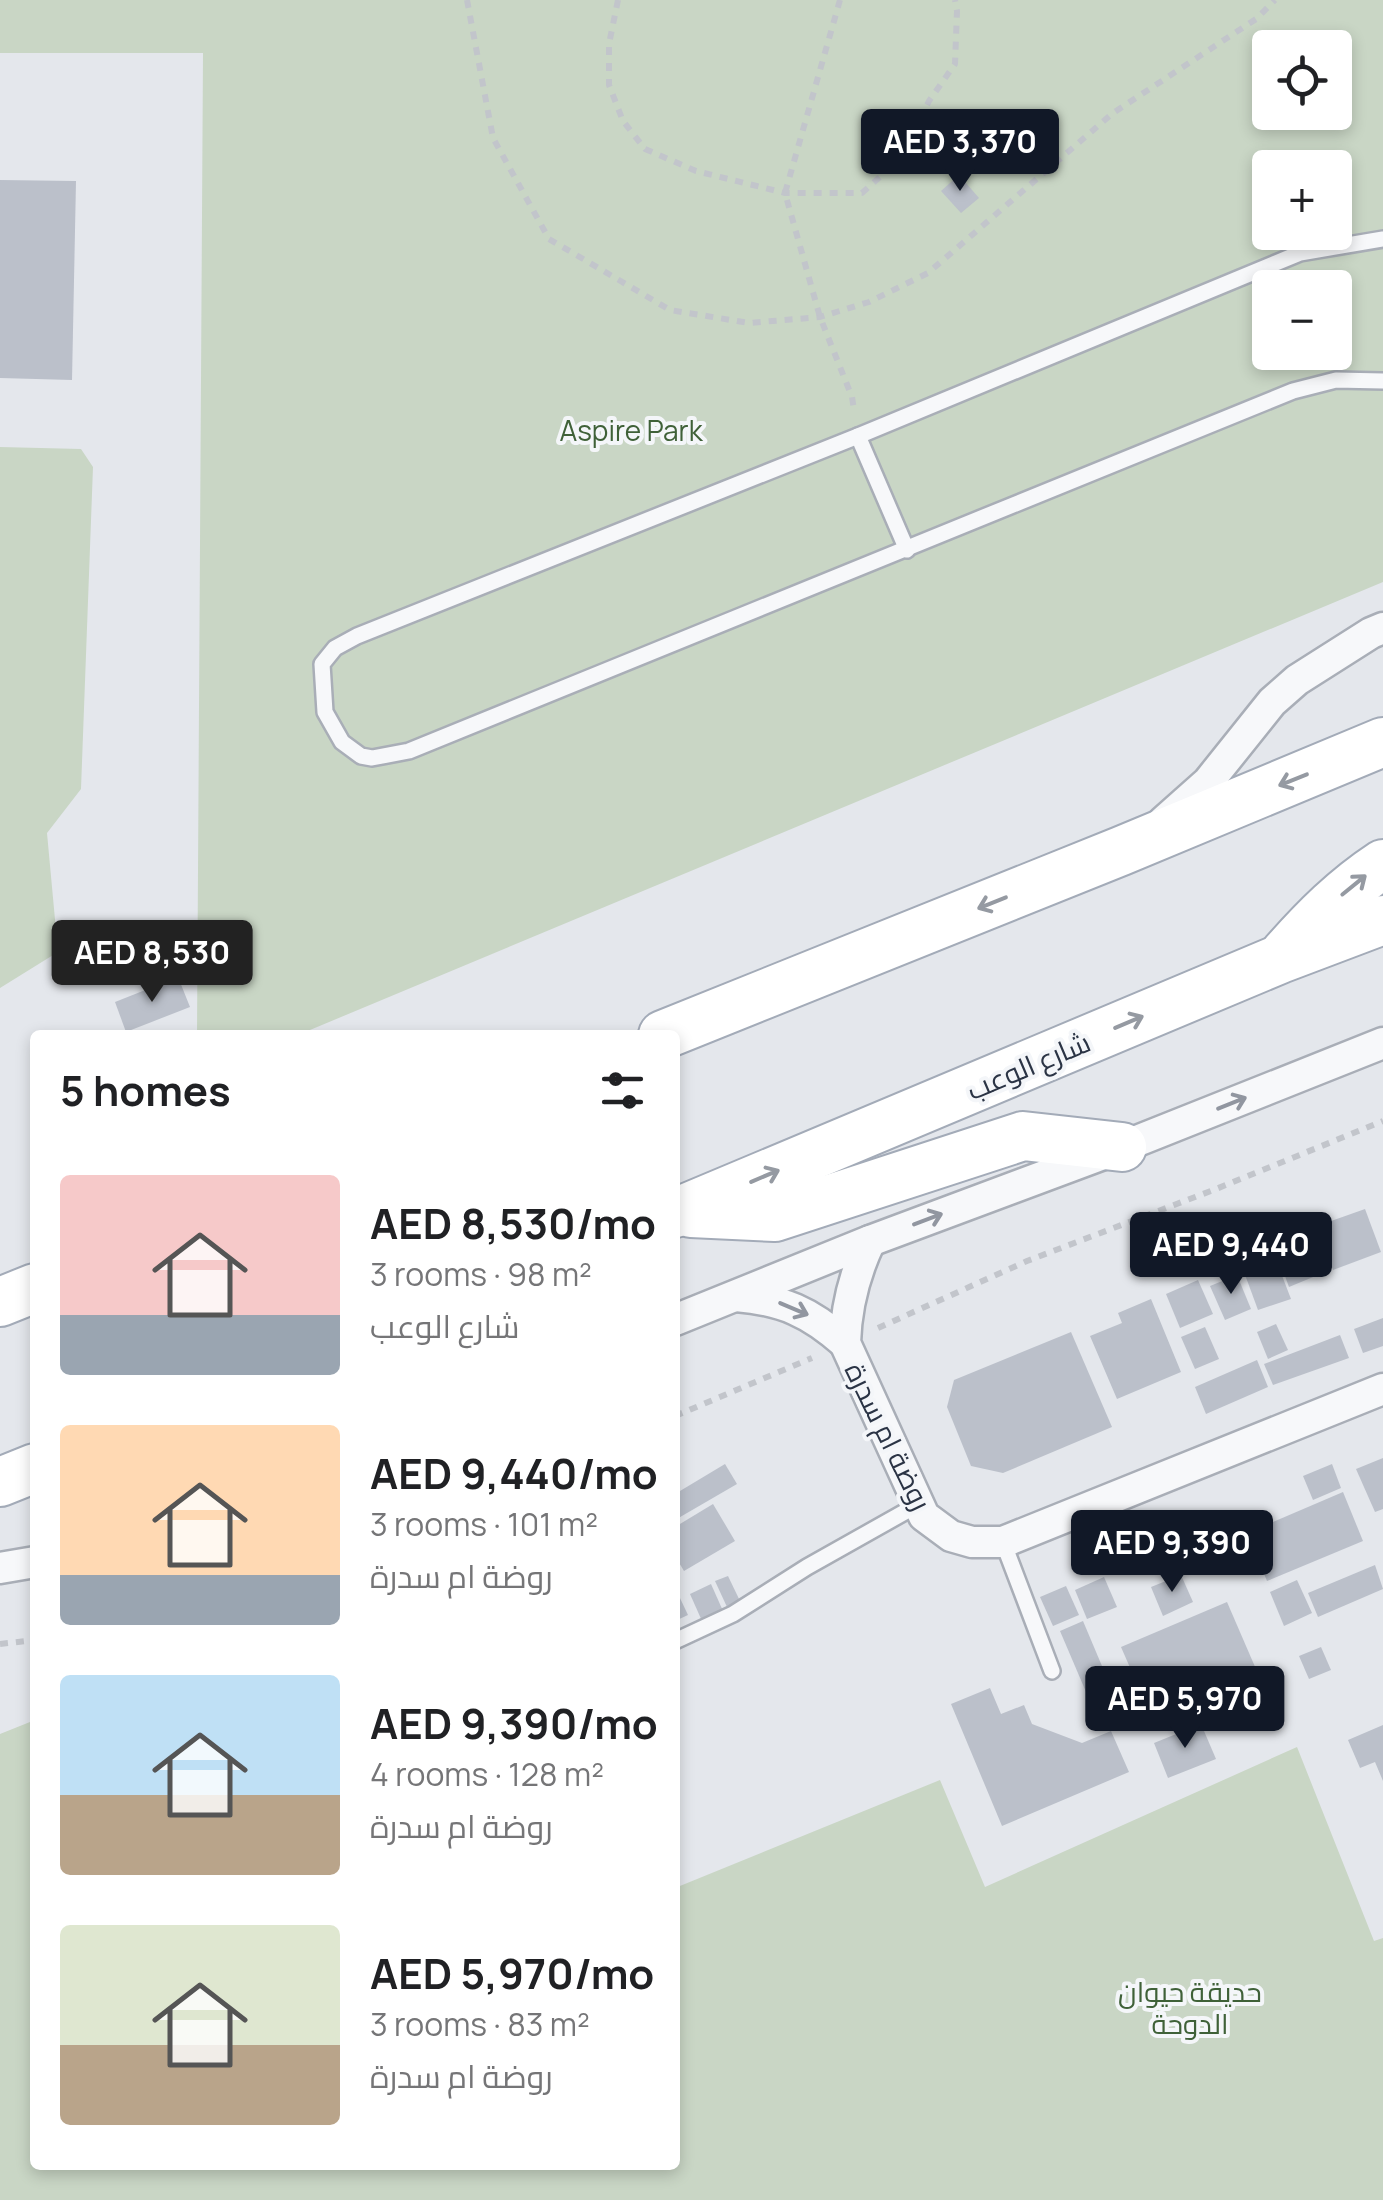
<!DOCTYPE html>
<meta charset="utf-8">
<style>
:root{--surface:#fff;--page:#f6f6f6;--text:#202124;--muted:#757577;--accent:#111827}
body{margin:0;font-family:Manrope,Cairo,sans-serif;background:var(--page);color:var(--text);height:100vh;display:flex;flex-direction:column;font-size:38px;white-space:nowrap}
*{box-sizing:border-box;margin:0}
p{font-size:32px;color:var(--muted)}
.icon{flex:none;width:55px;height:55px;fill:none;stroke:currentColor;stroke-width:2;stroke-linecap:round;stroke-linejoin:round}
.map{position:relative;flex:1;overflow:hidden}
.drawer{position:absolute;left:30px;top:1030px;width:650px;height:1140px;display:flex;flex-direction:column;background:var(--surface);border-radius:10px;box-shadow:0 5px 15px #0003}
.drawer>*{flex:none}
.fabs{position:absolute;left:1252px;top:30px;display:grid;gap:20px}
.fabs a{display:grid;place-items:center;width:100px;height:100px;border-radius:10px;background:var(--surface);box-shadow:0 5px 15px #0003;font-size:50px}
.price{position:absolute;translate:-50% -85px;padding:0 22px;border-radius:10px;background:var(--accent);color:#fff;font-size:32px;line-height:65px;filter:drop-shadow(0 2px 5px #0008)}
.price::after{content:'';position:absolute;left:50%;top:60px;width:30px;height:22px;margin-left:-15px;background:inherit;clip-path:polygon(0 0,100% 0,50% 100%)}
.price.current{background:#222;color:#fff}
ul{padding:0;list-style:none}
li{display:flex;align-items:center;gap:30px;height:250px;padding:0 30px}
li span{display:grid;place-items:center;flex:none;width:280px;height:200px;border-radius:10px;color:#555}
li>.icon{margin-inline-start:auto}
span .icon{width:120px;height:120px;fill:#fffc;stroke-width:1}
li b{font-size:42px}
h2{display:flex;justify-content:space-between;align-items:center;height:120px;padding:0 30px;font-size:42px}
.map>svg:first-child{display:block}
</style>
<div class="map">
<svg width="1383" height="2200" viewBox="0 0 1383 2200">
<rect width="100%" height="100%" fill="#e4e7ec"/>
<g fill="#c9d6c5" fill-rule="evenodd">
<path d="M0,0H1383V582L298,1035H197L203,53H0ZM1270,48H1335V112H1270ZM1270,168H1335V232H1270ZM1270,288H1335V352H1270Z"/>
<path d="M0,447L81,449L93,467L81,789L47,833L58,952L0,988Z"/>
<path d="M35,1720V2165H675V1888L940,1780L985,1887L1297,1747L1374,1941L1383,1938V2200H0V1734Z"/>
</g>
<g fill="#bbc0ca">
<path d="M959,175L979,198L961,213L941,191Z"/>
<path d="M0,180L76,181L72,380L0,378Z"/>
<path d="M178,977L190,1007L126,1032L115,1002Z"/>
<path d="M1365,1209L1381,1252L1333,1270L1317,1226Z"/>
<path d="M1302,1232L1318,1275L1289,1287L1273,1243Z"/>
<path d="M1276,1260L1291,1299L1258,1310L1244,1272Z"/>
<path d="M1237,1275L1251,1309L1225,1320L1210,1286Z"/>
<path d="M1198,1280L1213,1314L1180,1328L1166,1294Z"/>
<path d="M1151,1299L1181,1372L1117,1399L1090,1336L1122,1323L1118,1313Z"/>
<path d="M1383,1318V1346L1363,1353L1354,1329Z"/>
<path d="M1276,1324L1288,1350L1268,1359L1257,1332Z"/>
<path d="M1205,1327L1219,1359L1195,1369L1181,1337Z"/>
<path d="M1071,1332L1112,1427L1003,1473L971,1466L947,1407L954,1380Z"/>
<path d="M1340,1335L1349,1358L1273,1385L1264,1364Z"/>
<path d="M1257,1360L1268,1387L1206,1414L1195,1387Z"/>
<path d="M1383,1458V1509L1375,1512L1356,1469Z"/>
<path d="M725,1464L737,1484L675,1520V1494Z"/>
<path d="M1332,1464L1341,1488L1313,1500L1303,1476Z"/>
<path d="M1343,1492L1363,1541L1267,1581L1247,1533Z"/>
<path d="M713,1504L735,1541L684,1571L675,1556V1527Z"/>
<path d="M1375,1565L1383,1589L1318,1617L1308,1593Z"/>
<path d="M1181,1575L1193,1602L1163,1616L1151,1587Z"/>
<path d="M728,1576L740,1601L727,1607L715,1581Z"/>
<path d="M1104,1577L1117,1607L1087,1619L1075,1590Z"/>
<path d="M1297,1580L1312,1613L1284,1626L1270,1592Z"/>
<path d="M711,1584L723,1611L702,1621L690,1594Z"/>
<path d="M1066,1586L1079,1615L1053,1626L1040,1597Z"/>
<path d="M679,1596L688,1615L675,1621V1597Z"/>
<path d="M1227,1602L1262,1683L1156,1727L1121,1647Z"/>
<path d="M1083,1621L1118,1704L1095,1713L1060,1631Z"/>
<path d="M1321,1647L1331,1670L1309,1679L1299,1656Z"/>
<path d="M990,1688L1001,1714L1024,1705L1032,1724L1082,1743L1111,1731L1129,1772L1002,1826L951,1704Z"/>
<path d="M1201,1724L1216,1759L1168,1778L1154,1743Z"/>
<path d="M1383,1725V1781L1375,1762L1360,1768L1348,1740Z"/>
</g>
<g fill="none" stroke-linecap="round" stroke-linejoin="round">
<g stroke="#a9aeb7" stroke-width="20">
<g id="lane">
<path d="M1383,239L1300,253L858,436L357,636L335,648L322,664L325,712L342,742L361,756L372,758L409,751L1293,391L1336,380L1383,381"/>
<path d="M858,436L907,550"/>
<path d="M1003,1542L1052,1671"/>
<path d="M675,1641L733,1614L807,1567L919,1504"/>
</g>
</g>
<g stroke="#a9aeb7" stroke-width="35">
<g id="street">
<path d="M1163,822L1208,782L1272,702L1297,680L1371,633L1383,628"/>
<path d="M870,1241C854,1275 846,1306 845,1343L924,1516L951,1536L972,1542H1003L1383,1389"/>
<path d="M736,1296C783,1300 810,1312 845,1343"/>
<path d="M675,1320L870,1241L1122,1147L1383,1043"/>
<path d="M0,1568L35,1562"/>
</g>
</g>
<g stroke="#a3abb8" stroke-width="52">
<g id="primary">
<path d="M1285,953C1315,919 1345,889 1383,864"/>
<path d="M663,1035L1121,851L1383,742"/>
<path d="M675,1213L1280,959L1383,920"/>
<path d="M691,1213L775,1217L1023,1136L1122,1147"/>
<path d="M0,1302L35,1288"/>
<path d="M0,1482L35,1468"/>
</g>
</g>
<g stroke="#c2c5cb" stroke-width="6" stroke-dasharray="8 8" stroke-linecap="butt">
<path d="M467,0L493,138L549,239L670,310L749,323L820,317L869,302L928,273L1113,113L1256,19L1275,0"/>
<path d="M618,0L609,44V85L623,121L645,149L696,171L785,193H862L902,157L929,101L955,64L957,11L955,0"/>
<path d="M840,0L785,193L820,317L852,397L854,410"/>
<path d="M878,1328L1027,1261L1216,1189L1383,1121"/>
<path d="M675,1416L812,1358"/>
<path d="M0,1644L35,1640"/>
</g>
<use href="#lane" stroke="#f7f8fa" stroke-width="15"/>
<use href="#street" stroke="#f7f8fa" stroke-width="30"/>
<use href="#primary" stroke="#fff" stroke-width="48"/>
</g>
<defs><path id="oneway-shaft" d="M-6 0H5M1.5-3L5.5 0L1.5 3" fill="none" stroke-width="1.6" stroke-linecap="round" stroke-linejoin="round" transform="scale(2.5)"/></defs>
<g stroke="#959aa2">
<use href="#oneway-shaft" transform="translate(1293 780) rotate(158)"/>
<use href="#oneway-shaft" transform="translate(1354 885) rotate(-39)"/>
<use href="#oneway-shaft" transform="translate(992 903) rotate(158)"/>
<use href="#oneway-shaft" transform="translate(1129 1022) rotate(-23)"/>
<use href="#oneway-shaft" transform="translate(765 1176) rotate(-23)"/>
</g>
<g stroke="#9196a0">
<use href="#oneway-shaft" transform="translate(1232 1103) rotate(-22)"/>
<use href="#oneway-shaft" transform="translate(928 1219) rotate(-21)"/>
<use href="#oneway-shaft" transform="translate(794 1309) rotate(23)"/>
</g>
<g text-anchor="middle" dominant-baseline="central" stroke-width="8" stroke-linejoin="round" paint-order="stroke">
<g font-size="28" fill="#3f6138" stroke="#f4f6f9">
<text x="631" y="430">Aspire Park</text>
<text x="1190" y="1991">حديقة حيوان<tspan x="1190" dy="32">الدوحة</tspan></text>
</g>
<g font-size="28" fill="#2b3445" stroke="#f4f6f9">
<text transform="translate(1028 1065) rotate(-23)">شارع الوعب</text>
<text transform="translate(889 1436) rotate(64)">روضة ام سدرة</text>
</g>
</g>
</svg>
<div class="fabs">
<a><svg class="icon" aria-label="locate" viewBox="0 0 24 24"><circle cx="12" cy="12" r="6"/><path d="M12 2v4M12 18v4M2 12h4M18 12h4"/></svg></a>
<a>+</a>
<a>−</a>
</div>
<b class="price" style="left:960px;top:194px">AED 3,370</b>
<b class="price current" style="left:152px;top:1005px">AED 8,530</b>
<b class="price" style="left:1231px;top:1297px">AED 9,440</b>
<b class="price" style="left:1172px;top:1595px">AED 9,390</b>
<b class="price" style="left:1185px;top:1751px">AED 5,970</b>
<section class="drawer">
<h2>5 homes<svg class="icon" aria-label="filters" viewBox="0 0 24 24"><path d="M4 7h16M4 17h16"/><circle cx="9" cy="7" r="2"/><circle cx="15" cy="17" r="2"/></svg></h2>
<ul>
<li><span style="background:linear-gradient(#f6c9c9 70%,#9aa5b1 0)"><svg class="icon" aria-label="home" viewBox="0 0 24 24"><path d="M3 11l9-7 9 7M6 9v11h12V9"/></svg></span><div><b>AED 8,530/mo</b><p>3 rooms · 98 m²</p><p>شارع الوعب</p></div></li>
<li><span style="background:linear-gradient(#ffd9b3 75%,#9aa5b1 0)"><svg class="icon" aria-label="home" viewBox="0 0 24 24"><path d="M3 11l9-7 9 7M6 9v11h12V9"/></svg></span><div><b>AED 9,440/mo</b><p>3 rooms · 101 m²</p><p>روضة ام سدرة</p></div></li>
<li><span style="background:linear-gradient(#bfe0f5 60%,#b9a48a 0)"><svg class="icon" aria-label="home" viewBox="0 0 24 24"><path d="M3 11l9-7 9 7M6 9v11h12V9"/></svg></span><div><b>AED 9,390/mo</b><p>4 rooms · 128 m²</p><p>روضة ام سدرة</p></div></li>
<li><span style="background:linear-gradient(#dfe7d0 60%,#b9a48a 0)"><svg class="icon" aria-label="home" viewBox="0 0 24 24"><path d="M3 11l9-7 9 7M6 9v11h12V9"/></svg></span><div><b>AED 5,970/mo</b><p>3 rooms · 83 m²</p><p>روضة ام سدرة</p></div></li>
</ul>
</section>
</div>
